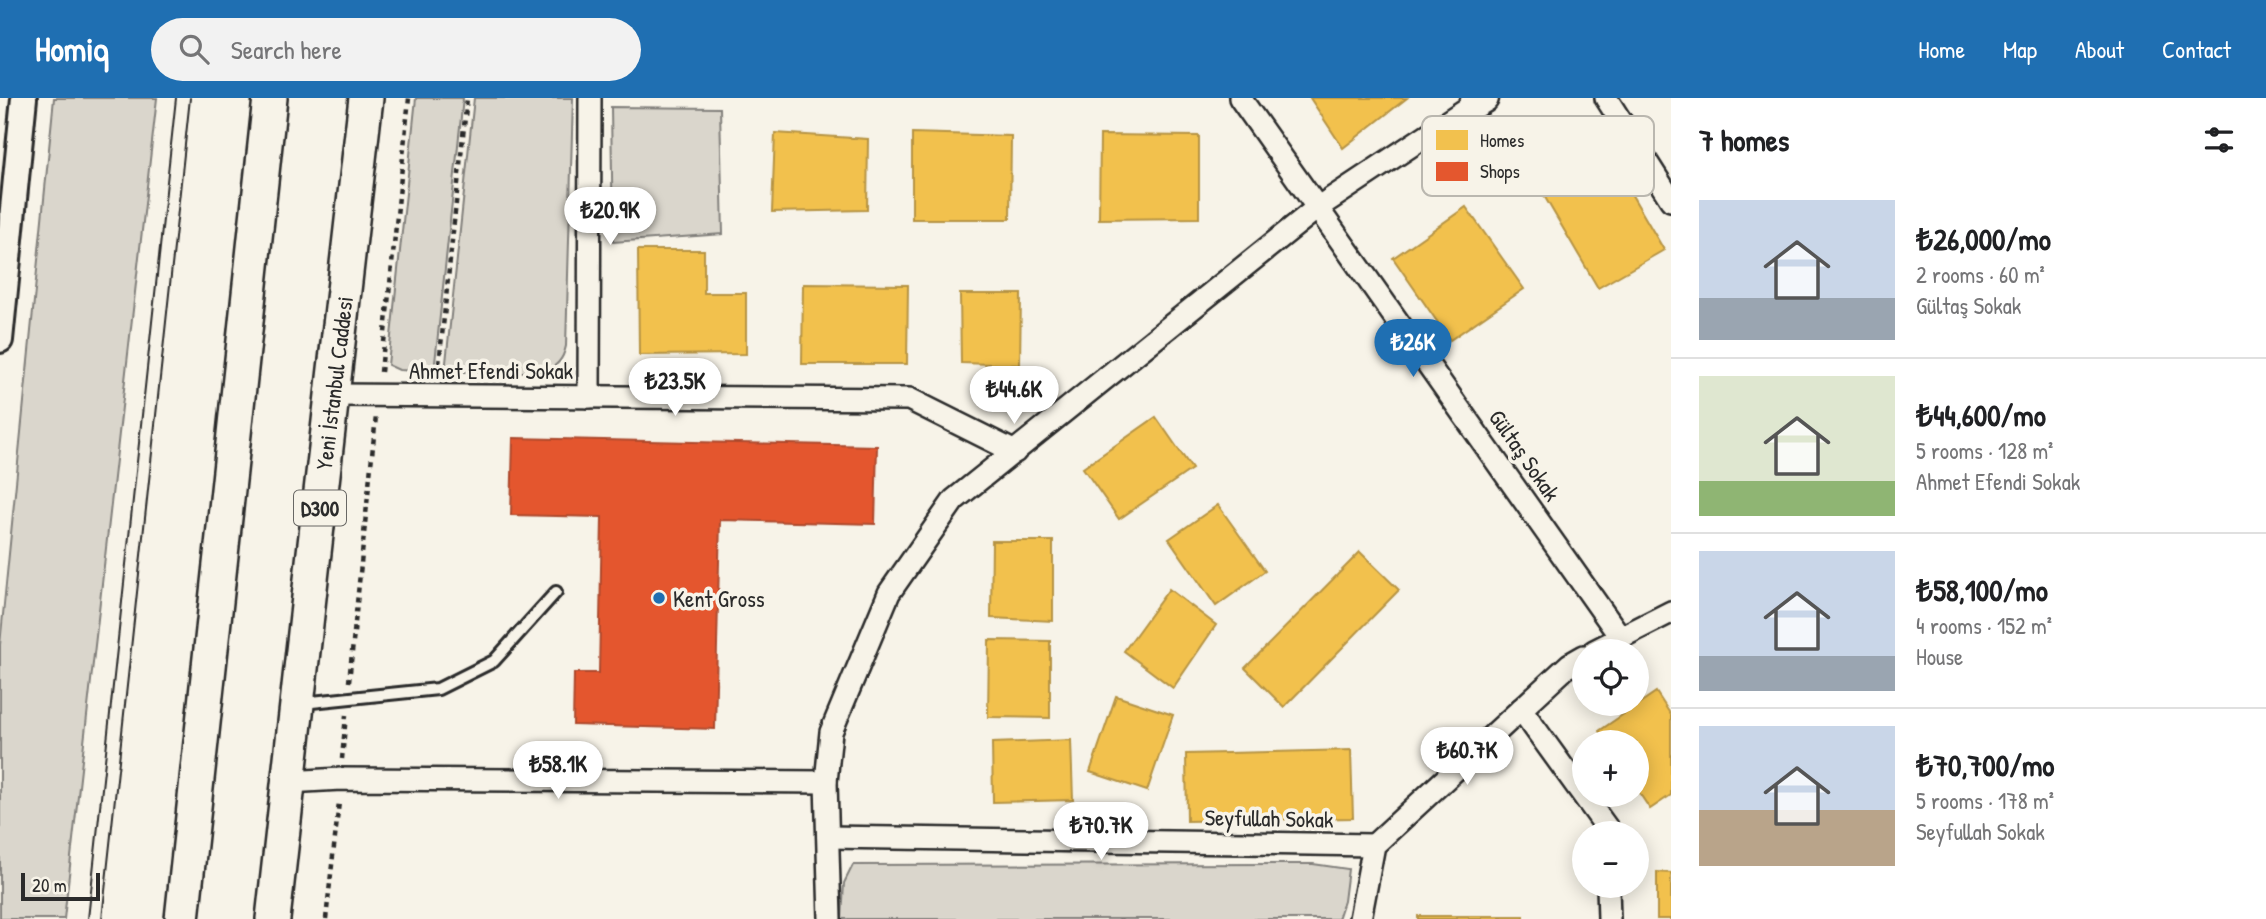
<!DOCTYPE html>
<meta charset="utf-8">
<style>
:root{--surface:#fff;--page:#f2f2f2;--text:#202124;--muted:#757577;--line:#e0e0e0;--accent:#1f6fb2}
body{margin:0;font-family:"Patrick Hand",sans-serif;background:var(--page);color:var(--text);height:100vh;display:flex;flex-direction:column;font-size:26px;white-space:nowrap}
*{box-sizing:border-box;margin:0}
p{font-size:23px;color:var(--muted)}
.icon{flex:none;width:38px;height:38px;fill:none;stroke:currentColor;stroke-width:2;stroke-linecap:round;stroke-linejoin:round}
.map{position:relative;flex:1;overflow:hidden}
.drawer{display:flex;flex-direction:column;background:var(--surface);width:595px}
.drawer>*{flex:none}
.controls{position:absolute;left:1572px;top:541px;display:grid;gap:14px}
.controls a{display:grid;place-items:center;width:77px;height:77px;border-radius:50%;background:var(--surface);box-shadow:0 4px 18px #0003;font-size:35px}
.scale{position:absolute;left:21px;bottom:18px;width:79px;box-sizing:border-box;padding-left:7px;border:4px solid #2b2b2b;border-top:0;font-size:19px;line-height:24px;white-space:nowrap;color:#2b2b2b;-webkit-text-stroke:5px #f7f3e8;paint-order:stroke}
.price{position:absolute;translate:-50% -60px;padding:0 16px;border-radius:24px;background:#fff;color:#222;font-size:23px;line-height:46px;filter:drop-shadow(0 2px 4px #0008)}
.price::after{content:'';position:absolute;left:50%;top:42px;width:21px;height:16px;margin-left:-10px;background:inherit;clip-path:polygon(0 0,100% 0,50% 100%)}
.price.current{background:var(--accent);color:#fff}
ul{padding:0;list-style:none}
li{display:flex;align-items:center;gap:21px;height:175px;padding:0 28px}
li+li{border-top:2px solid var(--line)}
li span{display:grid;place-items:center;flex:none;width:196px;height:140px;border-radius:0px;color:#555}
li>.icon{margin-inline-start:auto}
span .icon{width:84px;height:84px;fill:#fffc;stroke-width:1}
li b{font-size:30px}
h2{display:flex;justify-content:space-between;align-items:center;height:84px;padding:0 28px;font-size:30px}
header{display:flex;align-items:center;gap:42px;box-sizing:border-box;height:98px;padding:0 35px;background:var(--accent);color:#fff}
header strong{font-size:33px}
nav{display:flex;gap:38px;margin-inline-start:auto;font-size:24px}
.search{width:490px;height:63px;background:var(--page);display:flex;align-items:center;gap:18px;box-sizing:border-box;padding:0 24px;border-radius:38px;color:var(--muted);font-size:26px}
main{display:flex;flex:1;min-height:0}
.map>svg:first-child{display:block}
</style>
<header>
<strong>Homiq</strong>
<div class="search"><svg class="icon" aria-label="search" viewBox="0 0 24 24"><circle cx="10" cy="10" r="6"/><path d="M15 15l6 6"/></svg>Search here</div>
<nav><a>Home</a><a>Map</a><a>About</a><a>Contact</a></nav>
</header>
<main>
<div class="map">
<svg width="1671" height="821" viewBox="0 0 1671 821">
<rect width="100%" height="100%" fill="#f7f3e8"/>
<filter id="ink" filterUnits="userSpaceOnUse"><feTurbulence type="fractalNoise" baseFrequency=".0143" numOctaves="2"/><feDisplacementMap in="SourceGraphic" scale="14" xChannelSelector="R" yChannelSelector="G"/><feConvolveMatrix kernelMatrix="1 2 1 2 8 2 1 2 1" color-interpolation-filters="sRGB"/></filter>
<g filter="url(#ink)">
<g fill="#dad6cc" stroke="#82807c" stroke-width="2">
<path d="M54,0H157L64,821H0V547Z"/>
<path d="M416,0H463L434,274L399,272L388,267Z"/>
<path d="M474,0H573L566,248C563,262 557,268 544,274H445Z"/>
<path d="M611,9L720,10L723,136L613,144Z"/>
<path d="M1313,766L1348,771L1344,803L1338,821H842L844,785L853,767Z"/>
</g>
<g fill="#f2c14e" stroke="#b69444" stroke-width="2">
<path d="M1310,0H1407L1343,50Z"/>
<path d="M1588,22L1664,152L1598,190L1522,60Z"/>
<path d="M775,35L868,41L867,112L772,114Z"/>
<path d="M912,35L1011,38L1010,121H912Z"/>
<path d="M1100,37L1199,38V120L1099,121Z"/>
<path d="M1466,109L1524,191L1450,242L1393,160Z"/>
<path d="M638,152H704V195H746V256L639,257Z"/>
<path d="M803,186L908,187L907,266H802Z"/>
<path d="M960,196H1021L1020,267L961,265Z"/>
<path d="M1156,319L1192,371L1119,421L1083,370Z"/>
<path d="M1218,407L1265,473L1216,508L1169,441Z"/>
<path d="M992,443H1053V523L991,520Z"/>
<path d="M1360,454L1399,492L1284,609L1245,570Z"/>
<path d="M1169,491L1216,527L1173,590L1124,553Z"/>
<path d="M989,542L1050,543V620L988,619Z"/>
<path d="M1656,594L1671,617V697L1650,711L1636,690V644H1606L1599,633Z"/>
<path d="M1116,598L1173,617L1147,693L1090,674Z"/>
<path d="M1071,642L1073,702L993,704L992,645Z"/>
<path d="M1351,652L1353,720L1187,723L1186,656Z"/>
<path d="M1657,774L1671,775V821H1657Z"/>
<rect x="1418" y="818" width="106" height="3"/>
</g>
<path fill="#e4572e" stroke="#ac4a2d" stroke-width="2" d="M513,340L877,348L875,426L720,422L715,631L573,627L574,575H599L602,419L511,417Z"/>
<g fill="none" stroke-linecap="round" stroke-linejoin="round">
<g stroke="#2b2b2b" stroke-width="16">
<path id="service" d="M302,605L438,591L494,563L556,494"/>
</g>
<g stroke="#2b2b2b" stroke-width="26">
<g id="minor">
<path d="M1240,0L1621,540"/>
<path d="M1606,0L1671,102"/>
<path d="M334,297L909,301L1015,354"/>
<path d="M589,299L590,0"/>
<path d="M1594,553L1671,514"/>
<path d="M1521,611L1607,730V735"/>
<path d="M288,684L341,681L826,684"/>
<path d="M828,739L1374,747"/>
<path d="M1608,788L1609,821"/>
<path d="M830,821L826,684L831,634L889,495L954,402L1317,110L1474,6"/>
<path d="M1360,821L1374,747L1570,566L1584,558"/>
</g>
</g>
<g stroke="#2b2b2b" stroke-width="30">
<path id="tertiary" d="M0,242L24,0"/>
</g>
<g stroke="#2b2b2b" stroke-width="33">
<path id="secondary" d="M1474,6L1484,0"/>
</g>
<g stroke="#2b2b2b" stroke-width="38">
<g id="trunk">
<path d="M182,821L270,0"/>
<path d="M273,821C302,547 336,274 366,0"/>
</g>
</g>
<g stroke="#2b2b2b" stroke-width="4.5" stroke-dasharray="5 5" stroke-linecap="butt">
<path d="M381,274L409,0"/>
<path d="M438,276L467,0"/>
<path d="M349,584L376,318"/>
<path d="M342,661L346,617"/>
<path d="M326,821L339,704"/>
</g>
<use href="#service" stroke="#f7f3e8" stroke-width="10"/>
<use href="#minor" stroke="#f7f3e8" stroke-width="21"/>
<use href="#tertiary" stroke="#f7f3e8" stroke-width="24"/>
<use href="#secondary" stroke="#f7f3e8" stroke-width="28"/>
<use href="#trunk" stroke="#f7f3e8" stroke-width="33"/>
<g stroke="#2b2b2b" stroke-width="2">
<path d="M88,821L176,0"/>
<path d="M102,821L190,0"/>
</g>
</g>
</g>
<circle fill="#1f6fb2" stroke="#f7f3e8" stroke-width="2.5" cx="659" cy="500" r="7"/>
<g text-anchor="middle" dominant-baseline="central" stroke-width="7" stroke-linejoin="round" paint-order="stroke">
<rect fill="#f7f3e8" stroke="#686764" stroke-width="2" x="294" y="392.5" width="52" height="35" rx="5"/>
<g font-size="21" font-weight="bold" fill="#2b2b2b">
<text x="320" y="410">D300</text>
</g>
<g font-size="23" fill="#2b2b2b" stroke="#f7f3e8">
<text x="491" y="272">Ahmet Efendi Sokak</text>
<text transform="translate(334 285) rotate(-83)">Yeni İstanbul Caddesi</text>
<text transform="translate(1525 357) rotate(55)">Gültaş Sokak</text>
<text transform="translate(1269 720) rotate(1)">Seyfullah Sokak</text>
</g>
<g font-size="23" fill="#2b2b2b" stroke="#f7f3e8" text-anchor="start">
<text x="673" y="500">Kent Gross</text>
</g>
</g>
<rect x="1422" y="18" width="232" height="80" rx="10" fill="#f7f3e8" stroke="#bab7af" stroke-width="2"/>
<rect x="1436" y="32" width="32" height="20" fill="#f2c14e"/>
<rect x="1436" y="64" width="32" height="19" fill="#e4572e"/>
<g font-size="19" fill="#2b2b2b">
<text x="1480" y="49">Homes</text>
<text x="1480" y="80">Shops</text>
</g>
</svg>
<div class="controls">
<a><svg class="icon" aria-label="locate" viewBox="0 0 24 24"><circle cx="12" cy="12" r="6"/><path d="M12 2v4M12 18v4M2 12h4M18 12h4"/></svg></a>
<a>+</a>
<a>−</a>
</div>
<div class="scale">20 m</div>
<b class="price" style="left:610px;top:149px">₺20.9K</b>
<b class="price current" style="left:1413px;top:281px">₺26K</b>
<b class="price" style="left:675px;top:320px">₺23.5K</b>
<b class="price" style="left:1014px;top:328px">₺44.6K</b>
<b class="price" style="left:1467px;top:689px">₺60.7K</b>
<b class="price" style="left:558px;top:703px">₺58.1K</b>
<b class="price" style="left:1101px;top:764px">₺70.7K</b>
</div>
<section class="drawer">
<h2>7 homes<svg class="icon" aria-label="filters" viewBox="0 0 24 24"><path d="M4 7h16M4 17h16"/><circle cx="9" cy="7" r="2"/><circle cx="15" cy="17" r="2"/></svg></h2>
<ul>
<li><span style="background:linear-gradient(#c9d6e8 70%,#9aa5b1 0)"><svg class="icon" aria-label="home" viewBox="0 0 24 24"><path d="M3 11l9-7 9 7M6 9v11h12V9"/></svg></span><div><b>₺26,000/mo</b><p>2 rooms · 60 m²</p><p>Gültaş Sokak</p></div></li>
<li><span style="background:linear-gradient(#dfe7d0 75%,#8fb573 0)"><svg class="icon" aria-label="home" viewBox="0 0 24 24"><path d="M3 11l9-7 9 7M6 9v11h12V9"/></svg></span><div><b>₺44,600/mo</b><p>5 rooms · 128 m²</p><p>Ahmet Efendi Sokak</p></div></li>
<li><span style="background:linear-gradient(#c9d6e8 75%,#9aa5b1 0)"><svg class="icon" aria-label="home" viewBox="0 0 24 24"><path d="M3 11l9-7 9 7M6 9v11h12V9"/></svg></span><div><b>₺58,100/mo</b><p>4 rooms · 152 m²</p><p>House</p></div></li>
<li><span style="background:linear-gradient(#c9d6e8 60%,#b9a48a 0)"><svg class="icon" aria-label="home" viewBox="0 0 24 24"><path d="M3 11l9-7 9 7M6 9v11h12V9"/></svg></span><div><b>₺70,700/mo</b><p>5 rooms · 178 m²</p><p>Seyfullah Sokak</p></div></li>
</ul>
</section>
</main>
